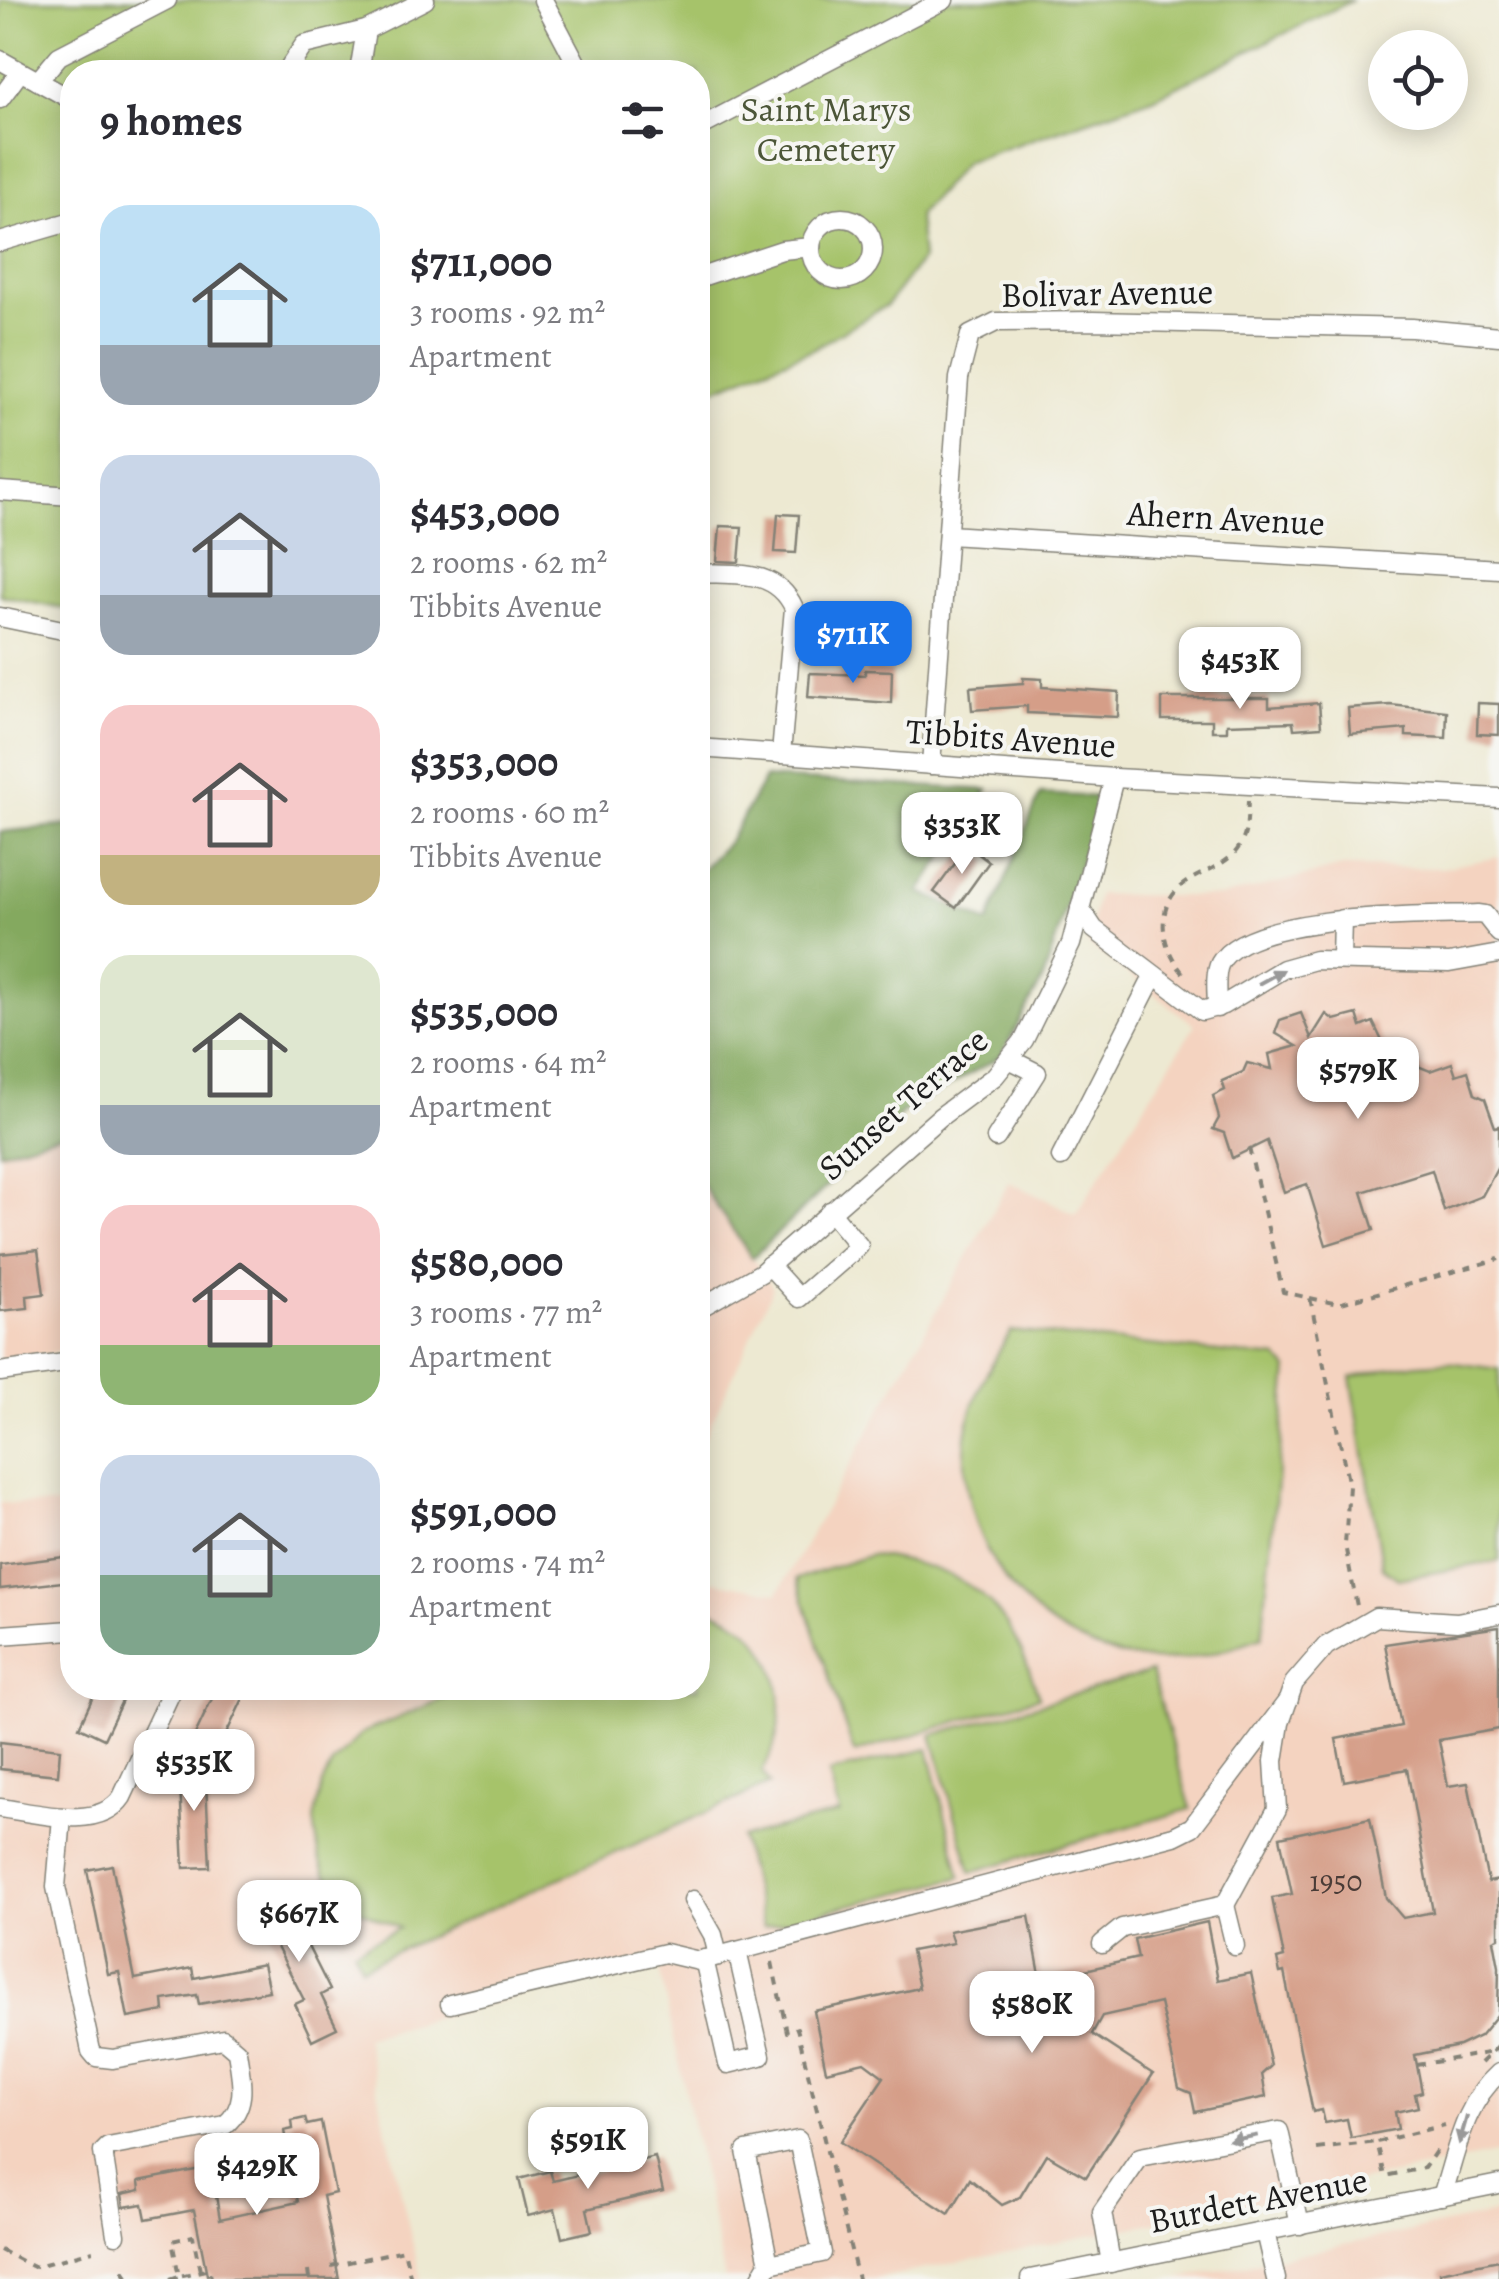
<!DOCTYPE html>
<meta charset="utf-8">
<style>
:root{--surface:#fff;--page:#f2f2f3;--text:#2b2b33;--muted:#7c7c81;--accent:#1a73e8}
body{margin:0;font-family:Alegreya,serif;background:var(--page);color:var(--text);height:100vh;display:flex;flex-direction:column;font-size:38px;white-space:nowrap}
*{box-sizing:border-box;margin:0}
p{font-size:32px;color:var(--muted)}
.icon{flex:none;width:55px;height:55px;fill:none;stroke:currentColor;stroke-width:2;stroke-linecap:round;stroke-linejoin:round}
.map{position:relative;flex:1;overflow:hidden}
.details{position:absolute;left:60px;top:60px;width:650px;height:1640px;display:flex;flex-direction:column;background:var(--surface);border-radius:40px;box-shadow:0 5px 25px #0003}
.details>*{flex:none}
.fabs{position:absolute;left:1368px;top:30px;display:grid;gap:20px}
.fabs a{display:grid;place-items:center;width:100px;height:100px;border-radius:50%;background:var(--surface);box-shadow:0 5px 25px #0003;font-size:50px}
.price{position:absolute;translate:-50% -85px;padding:0 22px;border-radius:20px;background:#fff;color:#222;font-size:32px;line-height:65px;filter:drop-shadow(0 2px 5px #0008)}
.price::after{content:'';position:absolute;left:50%;top:60px;width:30px;height:22px;margin-left:-15px;background:inherit;clip-path:polygon(0 0,100% 0,50% 100%)}
.price.current{background:var(--accent);color:#fff}
ul{padding:0;list-style:none}
li{display:flex;align-items:center;gap:30px;height:250px;padding:0 40px}
li span{display:grid;place-items:center;flex:none;width:280px;height:200px;border-radius:30px;color:#555}
li>.icon{margin-inline-start:auto}
span .icon{width:120px;height:120px;fill:#fffc;stroke-width:1}
li b{font-size:42px}
h2{display:flex;justify-content:space-between;align-items:center;height:120px;padding:0 40px;font-size:42px}
.map>svg:first-child{display:block}
</style>
<div class="map">
<svg width="1499" height="2279" viewBox="0 0 1499 2279">
<rect width="100%" height="100%" fill="#f6f6f2"/>
<filter id="ink" filterUnits="userSpaceOnUse"><feTurbulence type="fractalNoise" baseFrequency=".01" numOctaves="2"/><feDisplacementMap in="SourceGraphic" scale="20" xChannelSelector="R" yChannelSelector="G"/><feConvolveMatrix kernelMatrix="1 2 1 2 8 2 1 2 1" color-interpolation-filters="sRGB"/></filter>
<filter id="wash" filterUnits="userSpaceOnUse"><feTurbulence type="fractalNoise" baseFrequency=".0048" numOctaves="4" result="noise"/><feDisplacementMap in="SourceGraphic" scale="40" xChannelSelector="R" yChannelSelector="G"/><feGaussianBlur stdDeviation="2.25" result="paint"/><feColorMatrix in="noise" values="0 0 0 0 0 0 0 0 0 0 0 0 0 0 0 0 0 1.4 0 .05"/><feComposite in="paint" operator="in"/></filter>
<g filter="url(#wash)">
<rect width="100%" height="100%" fill="#ede9d2"/>
<g fill="#f4d3c0">
<path d="M1499,857V2153L875,2279H725L657,1959L365,2037L421,2279H0V1503L72,1506V1688H698V1578L778,1593L1009,1182L1076,1214L1195,1025L1087,943L1098,894L1220,897L1343,867L1442,868Z"/>
<path d="M72,1131V1350L0,1360V1152Z"/>
<path d="M698,1179L773,1288L698,1452Z"/>
<path d="M1499,2213V2279H1177Z"/>
</g>
<g fill="#a6c36b" stroke="#617044" stroke-width="2.5">
<path d="M0,0H1353L1153,98L965,162L918,216L922,259L887,305L813,349L698,396V72H72V610L0,595Z"/>
<path d="M1011,1331L1278,1358L1288,1369L1262,1637C1225,1650 1189,1663 1150,1660C1037,1651 954,1548 966,1436C971,1397 991,1364 1011,1331Z"/>
<path d="M1448,1362L1499,1369V1561L1398,1579L1383,1568L1351,1377L1404,1365Z"/>
<path d="M871,1555C973,1569 1007,1600 1039,1697L854,1753L797,1579Z"/>
<path d="M698,1607C778,1621 800,1709 762,1772L770,1784L361,1967L354,1950L400,1928L355,1908L325,1873L319,1856L314,1820L322,1784L332,1764L362,1733L469,1688H698Z"/>
<path d="M1151,1672L1191,1809L971,1872L932,1735Z"/>
<path d="M928,1749L961,1877L763,1927L741,1838L839,1813L829,1773Z"/>
</g>
<g fill="#84a95f" stroke="#50623e" stroke-width="2.5">
<path d="M765,778L988,790L920,892L988,923L1040,794L1101,797L1044,977L1001,1056L904,1112L752,1258L698,1179V873L729,841Z"/>
<path d="M72,825V1131L0,1152V832Z"/>
</g>
<g id="blocks">
<g fill="#d59e88">
<path d="M778,514L799,515L796,553L775,552Z"/>
<path d="M720,526L742,527L739,562L717,561Z"/>
<path d="M865,670L892,671L891,703L808,697L810,673L865,675Z"/>
<path d="M1023,678L1042,679V687L1119,692L1118,717L1027,713V706L972,710L970,687L1023,683Z"/>
<path d="M1162,698H1269V707L1319,703L1321,727L1294,729L1293,722L1227,724V731H1212V720H1162Z"/>
<path d="M1478,703L1499,704V735L1477,734Z"/>
<path d="M1390,705L1447,711L1446,738L1406,736V729L1350,734L1348,708Z"/>
<path d="M968,846L989,862L956,908L934,892Z"/>
<path d="M1301,1013L1311,1038L1326,1014L1334,1020L1357,1014L1361,1027L1373,1022L1403,1085L1418,1066L1430,1071L1452,1063L1456,1075L1468,1071L1475,1094L1485,1099L1495,1127L1499,1126V1165L1482,1196L1444,1211L1432,1170L1362,1192L1374,1230L1326,1245L1307,1184L1284,1192L1267,1141L1232,1158L1224,1133L1213,1129L1219,1118L1213,1096L1225,1090L1222,1081L1243,1072L1247,1063L1272,1069L1269,1054L1297,1046L1275,1033L1280,1020Z"/>
<path d="M38,1250L44,1294L27,1296L28,1308L0,1311V1254Z"/>
<path d="M72,1556V1581L0,1589V1565Z"/>
<path d="M1499,1627V1729L1439,1740L1448,1786L1468,1783L1488,1882L1499,1880V1938L1494,1940L1499,1967L1498,2014L1480,2036L1459,2046L1415,2055L1422,2092L1415,2094L1418,2107L1395,2112L1398,2129L1351,2138L1347,2119L1325,2123L1322,2110L1313,2112L1284,1972L1280,1973L1277,1959L1284,1957L1272,1898L1292,1894L1280,1837L1370,1818L1386,1898L1403,1918L1433,1912L1407,1769L1344,1781L1336,1739L1401,1726L1385,1644Z"/>
<path d="M97,1688H128L104,1739L79,1727Z"/>
<path d="M217,1688H248L218,1751L193,1739Z"/>
<path d="M0,1742L60,1749L58,1775L0,1769Z"/>
<path d="M205,1761L210,1867L184,1868L179,1762Z"/>
<path d="M112,1865L135,1979L192,1968L194,1978L263,1964L269,1991L199,2004L197,1995L163,2000L164,2011L128,2018L119,1972L108,1974L87,1870Z"/>
<path d="M281,1893L330,1990L321,1995L337,2028L312,2040L295,2004L304,2000L256,1906Z"/>
<path d="M1029,1916L1041,1980L1138,1958L1134,1939L1207,1922L1218,1980L1251,1973L1271,2066L1262,2074L1266,2097L1195,2112L1191,2093L1179,2088L1160,2003L1102,2016L1092,2034L1153,2074L1086,2177L1046,2154L1020,2197L1002,2205L970,2179L949,2214L840,2142L884,2077L864,2062L826,2071L814,2011L919,1988L911,1951L953,1943L949,1931Z"/>
<path d="M305,2118L307,2125L321,2122L335,2193L323,2196L339,2279H212L211,2274L207,2275L194,2210L146,2219L143,2204L124,2207L122,2194L140,2190L139,2181L211,2167L220,2219L298,2202L284,2131L293,2129L292,2121Z"/>
<path d="M655,2157L663,2191L587,2209L592,2231L562,2238L555,2209L528,2216L519,2179L550,2171L553,2181Z"/>
<path d="M1499,2260V2279H1441L1440,2272Z"/>
</g>
</g>
</g>
<g filter="url(#ink)">
<use href="#blocks" fill-opacity="0" stroke="#848277" stroke-width="2.5"/>
<g fill="none" stroke-linecap="round" stroke-linejoin="round">
<g stroke="#848277" stroke-width="21">
<g id="minor">
<path d="M543,0L581,72"/>
<path d="M0,60L72,100"/>
<path d="M286,72L304,45L366,30L425,0"/>
<path d="M359,72L366,30"/>
<path d="M38,81L59,56L167,0"/>
<path d="M0,99L20,72"/>
<path d="M698,128L944,0"/>
<circle cx="842" cy="249" r="31"/>
<path d="M0,242L72,221"/>
<path d="M698,278L782,250L811,247"/>
<path d="M0,491L72,496"/>
<path d="M948,535L1499,569"/>
<path d="M698,573C735,575 776,568 794,608L781,754"/>
<path d="M0,617L72,632"/>
<path d="M698,748L1114,778L1499,798"/>
<path d="M931,765L959,378L970,335L996,322L1093,321L1412,328L1499,336"/>
<path d="M1080,908L1094,929L1202,1011L1223,1005L1283,969L1315,960L1449,963L1499,954"/>
<path d="M1341,958L1342,919"/>
<path d="M1217,1008C1217,995 1214,974 1220,963C1248,912 1425,916 1478,914L1485,915L1499,933"/>
<path d="M996,1138L1037,1073L1009,1059"/>
<path d="M1061,1157L1154,975"/>
<path d="M769,1265L799,1298L859,1246L830,1211"/>
<path d="M698,1309L761,1273L940,1117L995,1076L1024,1040L1071,944L1114,778"/>
<path d="M0,1372L72,1362"/>
<path d="M0,1635L72,1630"/>
<path d="M0,1808C33,1812 99,1832 122,1797L173,1688"/>
<path d="M62,1817L56,1887L91,2051L96,2057L113,2059L223,2039L237,2051C241,2079 249,2105 225,2125L108,2147L103,2152L116,2235"/>
<path d="M693,1900L713,1935L718,1956L1174,1836L1192,1827L1289,1699"/>
<path d="M1225,1905L1235,1946"/>
<path d="M1102,1944L1122,1928L1225,1905L1277,1809L1274,1761L1280,1723L1294,1683L1326,1646L1376,1617L1457,1622L1499,1614"/>
<path d="M704,1959L728,2064L761,2056L737,1951"/>
<path d="M450,2004L665,1953L699,1961L718,1956"/>
<path d="M1442,2196C1457,2151 1463,2105 1499,2073"/>
<path d="M1265,2232L1276,2279"/>
<path d="M1111,2263L1102,2212L1140,2157L1279,2131L1300,2225"/>
<path d="M760,2279L769,2264L746,2151L798,2140L822,2253L769,2264"/>
<path d="M1030,2279L1499,2184"/>
</g>
</g>
<g stroke="#848277" stroke-width="4" stroke-dasharray="8 8" stroke-linecap="butt">
<path d="M1183,973C1162,948 1154,911 1180,887C1197,872 1227,867 1239,847C1248,833 1247,818 1248,801"/>
<path d="M1249,1148L1283,1292L1310,1298L1349,1486L1345,1545L1357,1606"/>
<path d="M1310,1298L1338,1304L1499,1259"/>
<path d="M772,1962L787,2032L797,2028L858,2279"/>
<path d="M1481,2063L1499,2045"/>
<path d="M1417,2065L1499,2051"/>
<path d="M1317,2149L1377,2142"/>
<path d="M1436,2151L1424,2168L1385,2176L1377,2142L1445,2125"/>
<path d="M0,2250L33,2267L93,2251"/>
<path d="M331,2266L404,2250L411,2279"/>
<path d="M123,2270L129,2279"/>
<path d="M200,2271L193,2236L172,2241L179,2276L206,2270"/>
<path d="M170,2279L179,2276"/>
<path d="M209,2279L212,2278"/>
<path d="M309,2279L308,2271L313,2270"/>
</g>
<use href="#minor" stroke="#fff" stroke-width="18"/>
</g>
<defs><path id="oneway-solid" d="M-6-.8H1V-3.2L6.5 0L1 3.2V.8H-6Z" transform="scale(2.5)"/></defs>
<g fill="#999">
<use href="#oneway-solid" transform="translate(1271 977) rotate(-29)"/>
<use href="#oneway-solid" transform="translate(1463 2130) rotate(106)"/>
<use href="#oneway-solid" transform="translate(1243 2138) rotate(170)"/>
</g>
</g>
<g text-anchor="middle" dominant-baseline="central" stroke-width="8" stroke-linejoin="round" paint-order="stroke">
<g font-size="30" fill="#4a3c37">
<text x="1336" y="1881">1950</text>
</g>
<g font-size="35" fill="#4c5638" stroke="#f6f6f2">
<text x="826" y="109">Saint Marys<tspan x="826" dy="40">Cemetery</tspan></text>
</g>
<g font-size="35" fill="#1c1c1c" stroke="#f6f6f2">
<text transform="translate(1107 293) rotate(-1)">Bolivar Avenue</text>
<text transform="translate(1226 518) rotate(3)">Ahern Avenue</text>
<text transform="translate(1011 738) rotate(4)">Tibbits Avenue</text>
<text transform="translate(903 1104) rotate(-41)">Sunset Terrace</text>
<text transform="translate(1258 2200) rotate(-11)">Burdett Avenue</text>
</g>
</g>
</svg>
<div class="fabs">
<a><svg class="icon" aria-label="locate" viewBox="0 0 24 24"><circle cx="12" cy="12" r="6"/><path d="M12 2v4M12 18v4M2 12h4M18 12h4"/></svg></a>
</div>
<b class="price current" style="left:853px;top:686px">$711K</b>
<b class="price" style="left:1240px;top:712px">$453K</b>
<b class="price" style="left:962px;top:877px">$353K</b>
<b class="price" style="left:1358px;top:1122px">$579K</b>
<b class="price" style="left:194px;top:1814px">$535K</b>
<b class="price" style="left:299px;top:1965px">$667K</b>
<b class="price" style="left:1032px;top:2056px">$580K</b>
<b class="price" style="left:588px;top:2192px">$591K</b>
<b class="price" style="left:257px;top:2218px">$429K</b>
<section class="details">
<h2>9 homes<svg class="icon" aria-label="filters" viewBox="0 0 24 24"><path d="M4 7h16M4 17h16"/><circle cx="9" cy="7" r="2"/><circle cx="15" cy="17" r="2"/></svg></h2>
<ul>
<li><span style="background:linear-gradient(#bfe0f5 70%,#9aa5b1 0)"><svg class="icon" aria-label="home" viewBox="0 0 24 24"><path d="M3 11l9-7 9 7M6 9v11h12V9"/></svg></span><div><b>$711,000</b><p>3 rooms · 92 m²</p><p>Apartment</p></div></li>
<li><span style="background:linear-gradient(#c9d6e8 70%,#9aa5b1 0)"><svg class="icon" aria-label="home" viewBox="0 0 24 24"><path d="M3 11l9-7 9 7M6 9v11h12V9"/></svg></span><div><b>$453,000</b><p>2 rooms · 62 m²</p><p>Tibbits Avenue</p></div></li>
<li><span style="background:linear-gradient(#f6c9c9 75%,#c2b280 0)"><svg class="icon" aria-label="home" viewBox="0 0 24 24"><path d="M3 11l9-7 9 7M6 9v11h12V9"/></svg></span><div><b>$353,000</b><p>2 rooms · 60 m²</p><p>Tibbits Avenue</p></div></li>
<li><span style="background:linear-gradient(#dfe7d0 75%,#9aa5b1 0)"><svg class="icon" aria-label="home" viewBox="0 0 24 24"><path d="M3 11l9-7 9 7M6 9v11h12V9"/></svg></span><div><b>$535,000</b><p>2 rooms · 64 m²</p><p>Apartment</p></div></li>
<li><span style="background:linear-gradient(#f6c9c9 70%,#8fb573 0)"><svg class="icon" aria-label="home" viewBox="0 0 24 24"><path d="M3 11l9-7 9 7M6 9v11h12V9"/></svg></span><div><b>$580,000</b><p>3 rooms · 77 m²</p><p>Apartment</p></div></li>
<li><span style="background:linear-gradient(#c9d6e8 60%,#7fa58c 0)"><svg class="icon" aria-label="home" viewBox="0 0 24 24"><path d="M3 11l9-7 9 7M6 9v11h12V9"/></svg></span><div><b>$591,000</b><p>2 rooms · 74 m²</p><p>Apartment</p></div></li>
</ul>
</section>
</div>
